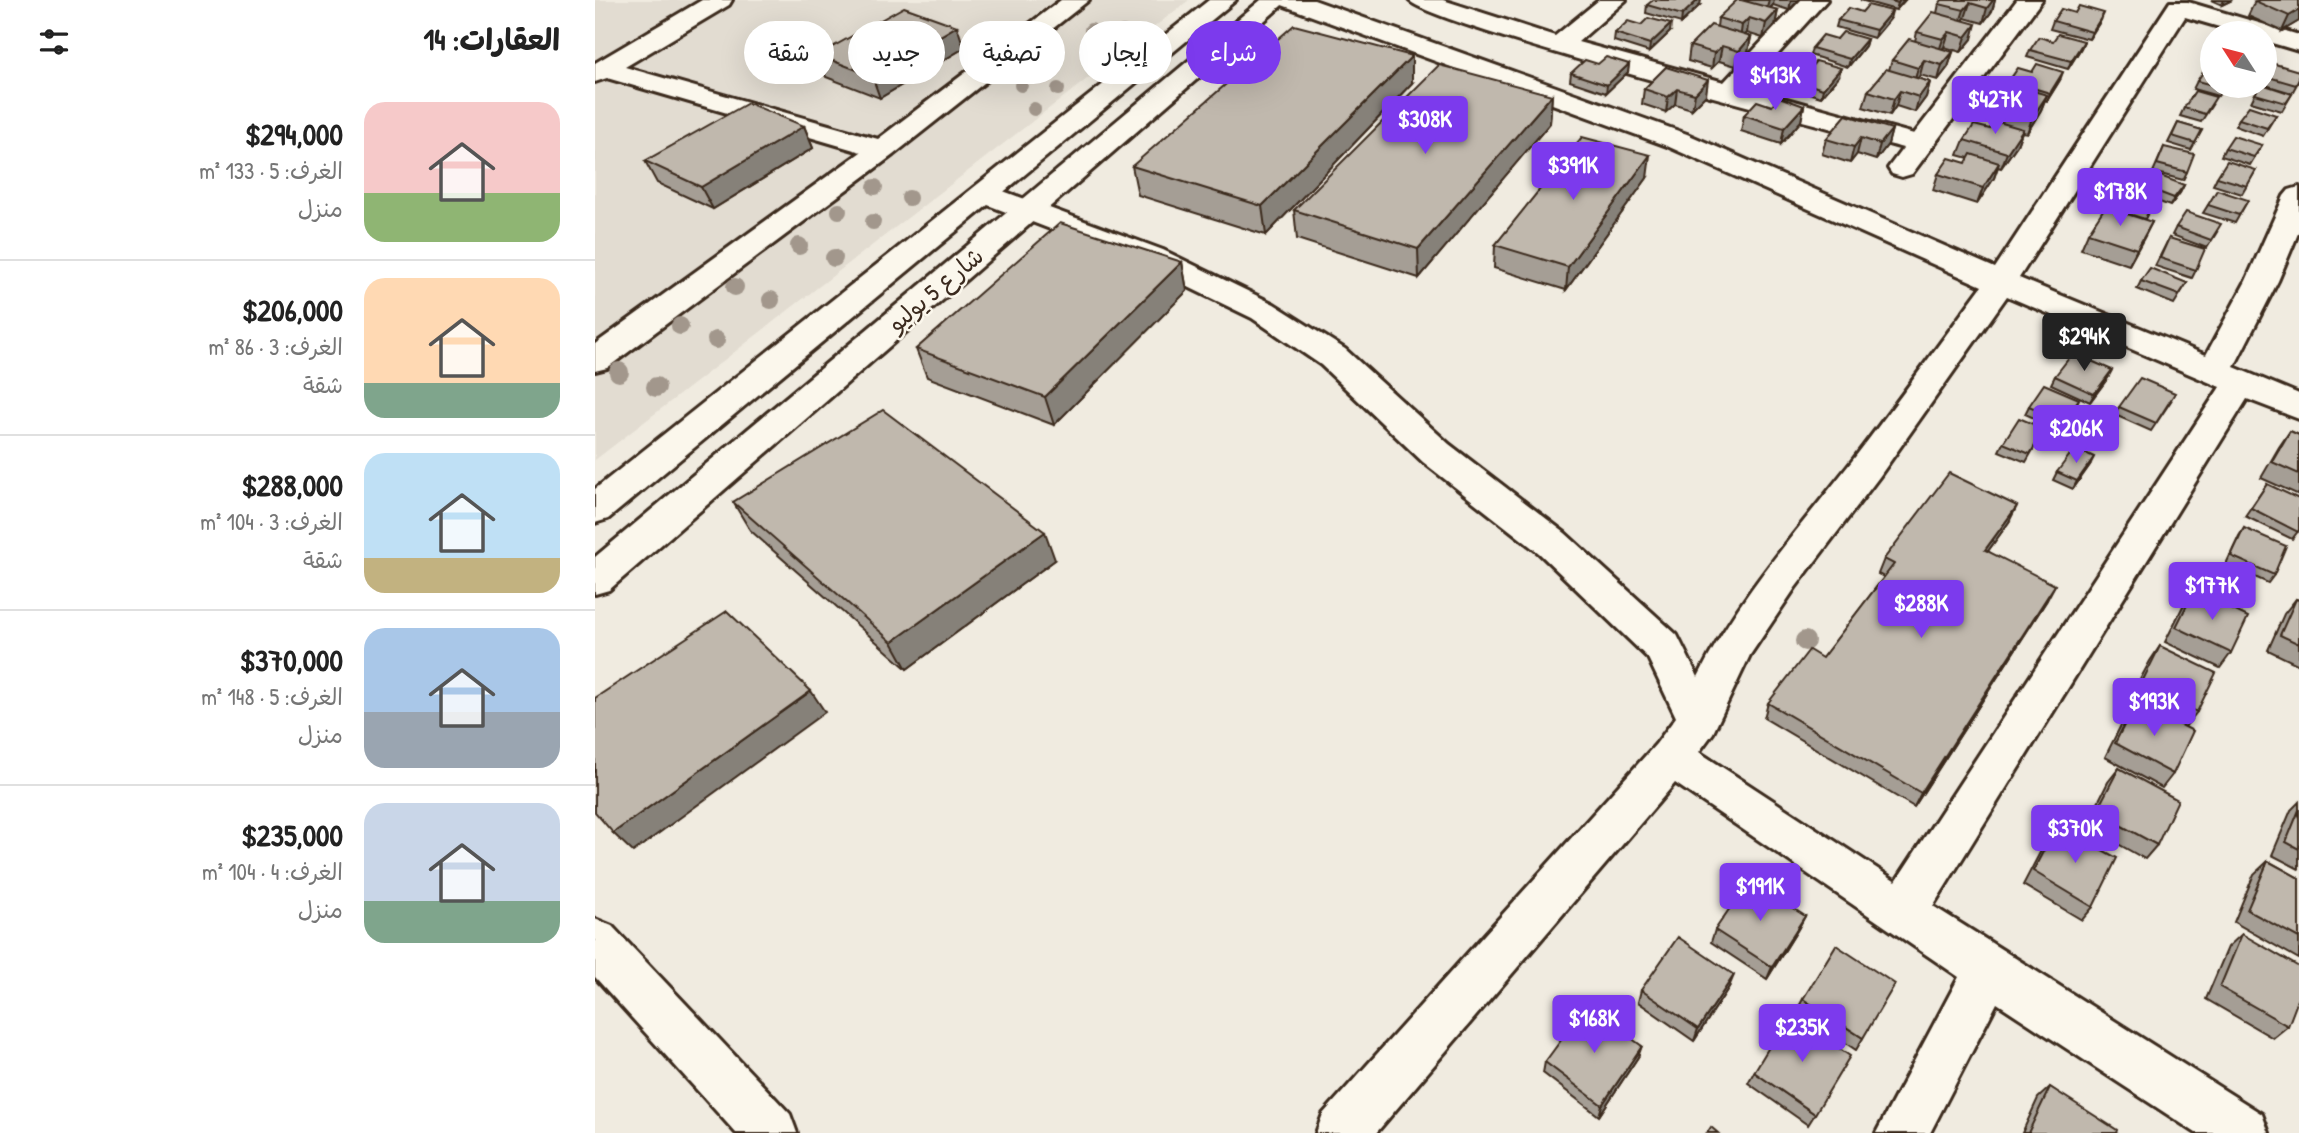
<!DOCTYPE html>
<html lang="ar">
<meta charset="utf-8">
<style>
:root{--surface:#fff;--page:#f2f2f2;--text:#222;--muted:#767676;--line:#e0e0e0;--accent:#7c3aed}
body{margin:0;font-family:"Patrick Hand","Playpen Sans Arabic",sans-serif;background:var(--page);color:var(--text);direction:rtl;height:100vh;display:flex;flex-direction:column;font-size:26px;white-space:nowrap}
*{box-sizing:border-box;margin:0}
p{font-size:23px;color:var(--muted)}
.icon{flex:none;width:38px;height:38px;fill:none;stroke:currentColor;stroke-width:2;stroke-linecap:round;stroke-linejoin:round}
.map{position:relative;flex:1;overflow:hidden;direction:ltr}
.drawer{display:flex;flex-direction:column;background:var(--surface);width:595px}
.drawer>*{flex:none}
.hud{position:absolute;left:21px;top:21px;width:665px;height:63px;direction:rtl;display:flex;gap:14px}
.needle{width:46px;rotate:306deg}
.controls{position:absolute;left:1605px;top:21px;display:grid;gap:14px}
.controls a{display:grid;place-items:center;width:77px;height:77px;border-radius:50%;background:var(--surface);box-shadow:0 7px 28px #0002;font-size:35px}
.price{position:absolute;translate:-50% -60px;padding:0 16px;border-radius:7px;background:var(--accent);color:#fff;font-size:23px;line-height:46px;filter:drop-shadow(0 2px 4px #0008)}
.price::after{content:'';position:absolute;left:50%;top:42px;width:21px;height:16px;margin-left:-10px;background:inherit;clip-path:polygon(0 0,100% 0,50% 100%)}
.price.current{background:#222;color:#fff}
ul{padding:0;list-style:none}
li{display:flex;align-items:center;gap:21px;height:175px;padding:0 35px}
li+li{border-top:2px solid var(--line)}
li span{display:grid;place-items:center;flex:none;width:196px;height:140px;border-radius:21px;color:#555}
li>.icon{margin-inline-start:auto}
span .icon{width:84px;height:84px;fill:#fffc;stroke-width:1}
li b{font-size:30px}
h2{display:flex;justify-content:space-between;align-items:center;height:84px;padding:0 35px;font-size:30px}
.tag{padding:0 24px;border-radius:32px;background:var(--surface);box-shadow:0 7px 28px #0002;font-size:24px;line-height:63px}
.tag.current{background:var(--accent);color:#fff}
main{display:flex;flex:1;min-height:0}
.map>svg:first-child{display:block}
</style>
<main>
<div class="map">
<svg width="1704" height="1133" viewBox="0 0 1704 1133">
<rect width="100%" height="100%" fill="#f0ebe0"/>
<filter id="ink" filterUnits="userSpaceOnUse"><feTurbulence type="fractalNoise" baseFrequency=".0143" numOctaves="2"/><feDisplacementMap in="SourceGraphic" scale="14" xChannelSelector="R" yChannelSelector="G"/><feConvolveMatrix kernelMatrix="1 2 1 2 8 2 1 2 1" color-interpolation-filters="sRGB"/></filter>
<g filter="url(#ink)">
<path fill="#e2dcd1" d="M0,0H594L0,460Z"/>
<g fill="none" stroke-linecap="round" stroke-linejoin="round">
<g stroke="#3b2a1e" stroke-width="6">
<g id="minor">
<path d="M107,0H137L134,5L30,67L283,139L466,0H494L298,155L12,368L0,371V344L266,152L12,78L0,82V63Z"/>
<path d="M684,0H719L1092,134L1400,268L1575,2H1593L1704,35V51L1670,41V33H1645L1590,17L1424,278L1611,355L1651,281L1689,196L1694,190L1704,187V231L1683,281L1639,367L1704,394V419L1652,399L1338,906L1667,1114L1674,1133H1601L1402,1003L1335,1133H1281L1364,977L1080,783L781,1133H721L728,1114L1061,744L1081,717L1053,658L944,553L828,462L726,365L657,318L546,264L380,200L375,194L380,188L390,185L400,188L568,250L679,304L750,349L854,444L970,533L1082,635L1103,677C1143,597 1202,531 1257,461C1302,403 1344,344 1387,286L1072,146L687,5ZM1412,296L1625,387L1301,881L1104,752L1118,733L1155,655L1200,588L1284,477Z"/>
<path d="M814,0H848L960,36L1004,0H1031L983,42L1129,82L1206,0H1232L1152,88L1319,134L1422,0H1447L1317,174L1307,177L1297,174L1293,168L1308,148C1248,131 830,24 814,0Z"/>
<path d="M0,919L17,926L195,1114L202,1133H141L0,977Z"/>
</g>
</g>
<g stroke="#3b2a1e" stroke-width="6">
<g id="major">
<path d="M614,0H641L13,519L0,523V489Z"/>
<path d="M666,0H693L14,590L0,594V557Z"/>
</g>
</g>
<use href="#minor" fill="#fbf7ec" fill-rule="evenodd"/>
<use href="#major" fill="#fbf7ec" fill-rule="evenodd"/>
</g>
<g fill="#a2978c">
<circle cx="496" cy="30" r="7"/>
<circle cx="528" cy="32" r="7"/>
<circle cx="510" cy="52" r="7"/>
<circle cx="450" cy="65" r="7"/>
<circle cx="426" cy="85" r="7"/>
<circle cx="463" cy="89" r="7"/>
<circle cx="439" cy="109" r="7"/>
<circle cx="280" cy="187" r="8"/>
<circle cx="314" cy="198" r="8"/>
<circle cx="244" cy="211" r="8"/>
<circle cx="278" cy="222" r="8"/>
<circle cx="204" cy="246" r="9"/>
<circle cx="239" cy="258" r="9"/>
<circle cx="140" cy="287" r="9"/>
<circle cx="176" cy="300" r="9"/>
<circle cx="85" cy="326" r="9"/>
<circle cx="121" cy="340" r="9"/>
<circle cx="24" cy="372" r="10"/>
<circle cx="61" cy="387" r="10"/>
<circle cx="1210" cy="641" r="10"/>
</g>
<g fill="#a59e95" stroke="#3b2a1e" stroke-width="2">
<path d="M1149,0H1204L1194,10L1178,5L1175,8L1183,10L1180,25L1168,38L1152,33L1149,35L1156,37L1153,52L1141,66L1124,61L1117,68L1093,61L1095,46L1122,27L1123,18Z"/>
<path d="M1265,0H1310L1301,10Z"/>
<path d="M1400,0L1397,11L1388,23L1370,18L1368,20L1377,39L1366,52L1349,47L1347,49L1358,52L1353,67L1343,80L1325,75L1322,78L1335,82L1331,97L1320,112L1301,106L1295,115L1268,107L1273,91L1294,70L1297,60L1320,41L1322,32L1342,13L1344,4Z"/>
<path d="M1616,0H1637L1627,5Z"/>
<path d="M1704,0V21L1687,31L1653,16L1660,1Z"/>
<path d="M1052,5H1105L1086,23L1051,13Z"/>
<path d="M1480,13L1506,20L1494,39L1455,29L1458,21Z"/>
<path d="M1295,19L1279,38L1241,27L1243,20Z"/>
<path d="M1075,32L1054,52L1019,41L1020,33Z"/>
<path d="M1242,39H1272L1270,46L1253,67L1215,55L1217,48Z"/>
<path d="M1458,41H1489L1486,48L1473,69L1432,57L1435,50Z"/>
<path d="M369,48L285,98L231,77L223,55Z"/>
<path d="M1617,61V70L1613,69Z"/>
<path d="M1003,64H1034L1033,72L1011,93L975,81L976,73Z"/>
<path d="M1071,67L1111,95L1097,109L1080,104L1071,112L1047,104L1049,89Z"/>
<path d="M1670,67L1704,80L1697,93L1670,85Z"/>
<path d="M1215,68L1244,76L1226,97L1187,85L1189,77Z"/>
<path d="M1465,80L1452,101L1450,100L1446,110L1432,133L1427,132L1422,145L1406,168L1403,167L1399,178L1382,204L1338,190L1343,174L1371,163L1374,158L1363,155L1369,140L1395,129L1399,123L1389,120L1394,105L1420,95L1422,92L1411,89L1414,81Z"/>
<path d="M1602,81L1630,86L1623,96L1598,89Z"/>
<path d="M817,83L671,235L543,195L537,166Z"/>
<path d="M1660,94H1697L1687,111L1656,102Z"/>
<path d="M957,95L955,123L824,278L702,239L699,210Z"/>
<path d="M1617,105L1606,122L1585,116L1589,108Z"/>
<path d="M1177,106H1209L1206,121L1186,144L1146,131L1149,115Z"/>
<path d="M1681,115L1668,136L1640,126L1644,119Z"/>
<path d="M1583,123L1607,130L1596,150L1573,143Z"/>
<path d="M209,126L218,148L118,209L62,183L50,161Z"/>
<path d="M1297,129L1293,144L1281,160L1262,154L1255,163L1227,154L1231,139Z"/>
<path d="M1667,145L1655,165L1626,156L1630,148Z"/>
<path d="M1569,147L1592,172L1588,180L1558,172Z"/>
<path d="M1661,170L1647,194L1618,185L1622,177Z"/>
<path d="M1052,178L971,290L899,268L900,245Z"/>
<path d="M1589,185L1585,193L1575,206L1546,195L1550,187Z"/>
<path d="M1653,200L1640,223L1608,213L1613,205Z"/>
<path d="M1557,204L1549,220L1557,222L1534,265L1486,249L1493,233L1518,210Z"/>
<path d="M1581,227L1622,232L1612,248L1577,235Z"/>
<path d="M1574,238L1601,270L1597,278L1560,266Z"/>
<path d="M587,262L592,291L459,425L332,377L321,349Z"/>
<path d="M1546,281L1592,283L1579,304L1542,289Z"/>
<path d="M1460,376L1513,378L1495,402L1456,384Z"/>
<path d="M1576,401L1556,431L1520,415L1524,407Z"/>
<path d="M1434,406L1480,407L1464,429L1430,414Z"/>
<path d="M1450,429L1431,462L1404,451L1408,443Z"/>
<path d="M1695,431L1704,435V495L1666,478L1684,447Z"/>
<path d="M1495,465L1478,489L1458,480L1462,472Z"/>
<path d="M1672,484L1704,530L1697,539L1650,516Z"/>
<path d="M138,502L460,560L312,669L155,530Z"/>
<path d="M1414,522L1393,551L1452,600L1319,807L1169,718L1173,703L1227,658L1289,577L1283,574L1289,559Z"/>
<path d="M1649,528L1679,575L1673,583L1631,564L1644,536Z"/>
<path d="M1599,591L1636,653L1625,668L1570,642L1588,606Z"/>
<path d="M1701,599L1704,600V665L1673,650L1689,614Z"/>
<path d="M1565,646L1602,712L1590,727L1535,698L1555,661Z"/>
<path d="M1541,702L1578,774L1567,788L1510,757L1530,717Z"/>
<path d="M1524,768L1562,845L1550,859L1491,826L1513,782Z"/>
<path d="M1704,802V869L1677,855L1696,810Z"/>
<path d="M1462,825L1498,907L1487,920L1428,885L1452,839Z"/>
<path d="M1673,861L1704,878V959L1639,922L1659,874Z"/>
<path d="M1210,916L1203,929L1172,979L1116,942L1120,930Z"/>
<path d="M1647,934L1693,1026L1678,1038L1611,999L1633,947Z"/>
<path d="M1134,987L1099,1041L1043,1002L1046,990Z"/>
<path d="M1208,999L1268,1038L1261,1050L1202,1010Z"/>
<path d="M1043,1057L1004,1116L948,1073L950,1062Z"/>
<path d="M1159,1072L1220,1114L1213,1125L1153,1083Z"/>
<path d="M1455,1087L1521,1133H1427L1443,1098Z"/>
</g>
<g fill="#868179" stroke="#3b2a1e" stroke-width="2">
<path d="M1103,0H1106L1105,5L1086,23L1087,15Z"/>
<path d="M1174,0H1179L1178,5L1171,12Z"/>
<path d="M1196,0H1204L1194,10Z"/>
<path d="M1305,0H1310L1301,10L1303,3Z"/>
<path d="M1398,0H1400L1397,11L1388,23L1392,8Z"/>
<path d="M1629,0H1637L1627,5Z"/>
<path d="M1375,3L1370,18L1364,25L1369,10Z"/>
<path d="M1183,10L1180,25L1168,38L1171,23Z"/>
<path d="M1704,10V21L1687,31L1694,16Z"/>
<path d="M1297,11L1295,19L1279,38L1281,30Z"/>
<path d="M1509,13L1506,20L1494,39L1497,32Z"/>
<path d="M1154,18L1152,33L1145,40L1147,25Z"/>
<path d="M1076,24L1075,32L1054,52L1055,44Z"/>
<path d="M1381,24L1377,39L1366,52L1371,37Z"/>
<path d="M362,26L369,48L285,98L277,76Z"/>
<path d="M1354,32L1349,47L1343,54L1348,39Z"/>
<path d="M1156,37L1153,52L1141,66L1144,51Z"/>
<path d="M1272,39L1270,46L1253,67L1255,59Z"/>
<path d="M1489,41L1486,48L1473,69L1476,61Z"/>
<path d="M1127,46L1124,61L1117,68L1119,53Z"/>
<path d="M1358,52L1353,67L1343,80L1347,65Z"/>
<path d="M817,56V83L671,235L667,206Z"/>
<path d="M1329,60L1325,75L1319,83L1323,68Z"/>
<path d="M1034,64L1033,72L1011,93L1012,85Z"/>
<path d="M1246,68L1244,76L1226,97L1228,89Z"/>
<path d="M1468,72L1465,80L1452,101L1455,93Z"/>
<path d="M1113,80L1111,95L1097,109L1100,94Z"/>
<path d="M1335,82L1331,97L1320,112L1324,97Z"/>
<path d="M1082,89L1080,104L1071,112L1073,97Z"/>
<path d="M1305,91L1301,106L1295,115L1299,99Z"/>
<path d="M957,95L955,123L824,278L823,249Z"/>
<path d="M1452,95L1446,110L1432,133L1437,118Z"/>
<path d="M1209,106L1206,121L1186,144L1189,128Z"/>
<path d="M209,126L218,148L118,209L106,187Z"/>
<path d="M1297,129L1293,144L1281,160L1285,144Z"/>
<path d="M1428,129L1422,145L1406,168L1412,153Z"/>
<path d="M1266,138L1262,154L1255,163L1259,147Z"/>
<path d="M1055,155L1052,178L971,290L973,267Z"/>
<path d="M1404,163L1399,178L1382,204L1388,188Z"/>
<path d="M1589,185L1585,193L1575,206L1579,198Z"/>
<path d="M1557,222L1549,238L1534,265L1542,249Z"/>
<path d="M587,262L592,291L459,425L450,397Z"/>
<path d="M1517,370L1513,378L1495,402L1499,394Z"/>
<path d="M1484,399L1480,407L1464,429L1468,421Z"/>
<path d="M1499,457L1495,465L1478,489L1482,481Z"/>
<path d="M1422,506L1414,522L1383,565L1390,550Z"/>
<path d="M450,532L460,560L312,669L297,642Z"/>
<path d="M1460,585L1452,600L1319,807L1326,793Z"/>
<path d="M216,691L230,712L38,852L18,833Z"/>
<path d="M1210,916L1203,929L1172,979L1177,967Z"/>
<path d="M1139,975L1134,987L1099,1041L1103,1029Z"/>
<path d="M1047,1046L1043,1057L1004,1116L1007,1105Z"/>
</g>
<g fill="#c0b8ad" stroke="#3b2a1e" stroke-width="2">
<path d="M1058,0H1103L1087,15L1052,5Z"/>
<path d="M1142,0H1146L1183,10L1171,23L1154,18L1147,25L1123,18Z"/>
<path d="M1293,0H1305L1303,3Z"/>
<path d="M1347,0H1398L1392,8L1375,3L1369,10L1344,4Z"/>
<path d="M1663,0H1704V10L1694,16L1660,1Z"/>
<path d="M1273,5L1297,11L1281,30L1243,20L1254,8L1267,12Z"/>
<path d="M1484,6L1509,13L1497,32L1458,21L1466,9L1480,13Z"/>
<path d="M309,7L362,26L277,76L223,55Z"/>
<path d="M1338,12L1381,24L1371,37L1354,32L1348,39L1322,32Z"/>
<path d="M1053,18L1076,24L1055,44L1020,33L1033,21L1046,25Z"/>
<path d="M699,25L817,56L667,206L537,166Z"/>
<path d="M1116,25L1156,37L1144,51L1127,46L1119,53L1095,46Z"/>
<path d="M1248,32L1272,39L1255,59L1217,48L1228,35L1242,39Z"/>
<path d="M1463,34L1489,41L1476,61L1435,50L1444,37L1458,41Z"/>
<path d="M1314,39L1358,52L1347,65L1329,60L1323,68L1297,60Z"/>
<path d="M1011,57L1034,64L1012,85L976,73L990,60L1003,64Z"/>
<path d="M1221,61L1246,68L1228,89L1189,77L1201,64L1215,68Z"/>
<path d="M1673,62L1704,71V79L1701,85L1670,76V67Z"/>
<path d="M1442,64L1468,72L1455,93L1414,81L1423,68L1437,72Z"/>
<path d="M844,65L957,95L823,249L699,210Z"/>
<path d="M1071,67L1113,80L1100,94L1082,89L1073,97L1049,89Z"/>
<path d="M1611,68L1617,70V85L1602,81Z"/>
<path d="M1291,69L1335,82L1324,97L1305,91L1299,99L1273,91Z"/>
<path d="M1670,85L1697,94L1691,103L1660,94L1665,86Z"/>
<path d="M1425,87L1452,95L1437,118L1394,105L1404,91L1420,95Z"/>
<path d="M1600,91L1621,97L1610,114L1589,108Z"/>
<path d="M1184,97L1209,106L1189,128L1149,115L1162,101L1177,106Z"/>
<path d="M153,103L209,126L106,187L50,161Z"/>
<path d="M1654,106L1681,115L1672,128L1644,119Z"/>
<path d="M1251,115L1297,129L1285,144L1266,138L1259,147L1231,139Z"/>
<path d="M1400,121L1428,129L1412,153L1369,140L1379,125L1395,129Z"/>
<path d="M1583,123L1607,130L1600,143L1577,136Z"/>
<path d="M1638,136L1667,145L1659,157L1630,148Z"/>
<path d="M987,137L1055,155L973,267L900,245Z"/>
<path d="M1569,147L1599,154L1592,172L1562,164Z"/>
<path d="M1376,154L1404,163L1388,188L1343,174L1354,158L1371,163Z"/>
<path d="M1632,161L1661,170L1652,186L1622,177Z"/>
<path d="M1560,174L1589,185L1579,198L1550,187Z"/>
<path d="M1622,190L1653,200L1644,215L1613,205Z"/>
<path d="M1526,194L1557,204L1550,219L1518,209Z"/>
<path d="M1510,207L1557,222L1542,249L1493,233Z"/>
<path d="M1591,212L1626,224L1616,240L1581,227Z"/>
<path d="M465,223L587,262L450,397L321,349Z"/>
<path d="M1574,238L1610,249L1601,270L1565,258Z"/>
<path d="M1555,268L1592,283L1584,295L1546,281Z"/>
<path d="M1478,353L1517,370L1499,394L1460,376Z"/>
<path d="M1545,378L1580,393L1561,423L1524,407Z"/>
<path d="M1449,384L1484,399L1468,421L1434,406Z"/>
<path d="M288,410L450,532L297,642L138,502Z"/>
<path d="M1424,418L1450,429L1435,454L1408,443Z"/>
<path d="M1695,431L1704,435V474L1677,462Z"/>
<path d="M1480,448L1499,457L1482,481L1462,472Z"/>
<path d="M1354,473L1422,506L1390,550L1460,585L1326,793L1173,703L1214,650L1227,658L1299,564L1289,559Z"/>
<path d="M1672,484L1704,499V530L1703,532L1656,508Z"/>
<path d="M1649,528L1691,546L1679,575L1636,556Z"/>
<path d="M1599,591L1653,617L1636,653L1581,627Z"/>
<path d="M1701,599L1704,600V644L1685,635Z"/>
<path d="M132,611L216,691L18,833L0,812V698Z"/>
<path d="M1565,646L1621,673L1602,712L1546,684Z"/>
<path d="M1541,702L1598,731L1578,774L1520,743Z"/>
<path d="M1524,768L1583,800L1562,845L1501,812Z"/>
<path d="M1704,810V849L1691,842Z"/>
<path d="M1462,825L1522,858L1498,907L1438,871Z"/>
<path d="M1673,861L1704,878V938L1652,910Z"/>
<path d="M1154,880L1210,916L1177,967L1120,930Z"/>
<path d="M1647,934L1704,967V997L1693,1026L1625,987Z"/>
<path d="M1083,937L1139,975L1103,1029L1046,990Z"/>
<path d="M1241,945L1300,984L1268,1038L1208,999Z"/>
<path d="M991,1006L1047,1046L1007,1105L950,1062Z"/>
<path d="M1194,1014L1255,1056L1220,1114L1159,1072Z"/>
<path d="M1455,1087L1522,1130L1521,1133H1433Z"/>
<path d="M1116,1127L1123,1133H1112Z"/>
</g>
</g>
<g text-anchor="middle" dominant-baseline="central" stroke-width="5" stroke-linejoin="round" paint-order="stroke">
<g font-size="24" fill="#3b2a1e" stroke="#fbf7ec">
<text transform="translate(340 289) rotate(-40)">شارع 5 يوليو</text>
</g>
</g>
</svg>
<div class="controls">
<a><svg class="needle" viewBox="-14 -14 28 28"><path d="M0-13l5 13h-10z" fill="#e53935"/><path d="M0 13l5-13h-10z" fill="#767676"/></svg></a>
</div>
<b class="price" style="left:1180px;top:112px">$413K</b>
<b class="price" style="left:1400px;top:136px">$427K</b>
<b class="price" style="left:830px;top:156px">$308K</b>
<b class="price" style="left:978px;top:202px">$391K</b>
<b class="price" style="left:1525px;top:228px">$178K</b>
<b class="price current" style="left:1489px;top:373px">$294K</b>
<b class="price" style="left:1481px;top:465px">$206K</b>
<b class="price" style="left:1617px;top:622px">$177K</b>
<b class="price" style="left:1326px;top:640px">$288K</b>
<b class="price" style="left:1559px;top:738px">$193K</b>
<b class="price" style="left:1480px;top:865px">$370K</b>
<b class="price" style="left:1165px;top:923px">$191K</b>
<b class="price" style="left:999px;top:1055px">$168K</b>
<b class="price" style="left:1207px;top:1064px">$235K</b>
<div class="hud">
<a class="tag current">شراء</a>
<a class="tag">إيجار</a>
<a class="tag">تصفية</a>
<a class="tag">جديد</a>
<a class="tag">شقة</a>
</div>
</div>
<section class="drawer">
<h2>العقارات: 14<svg class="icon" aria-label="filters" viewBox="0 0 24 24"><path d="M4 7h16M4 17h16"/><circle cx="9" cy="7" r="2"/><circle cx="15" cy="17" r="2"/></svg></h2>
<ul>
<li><span style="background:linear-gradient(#f6c9c9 65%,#8fb573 0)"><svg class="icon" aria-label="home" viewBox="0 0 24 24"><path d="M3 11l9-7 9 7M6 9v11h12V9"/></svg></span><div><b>$294,000</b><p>الغرف: 5 · 133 m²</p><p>منزل</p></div></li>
<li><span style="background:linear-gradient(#ffd9b3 75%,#7fa58c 0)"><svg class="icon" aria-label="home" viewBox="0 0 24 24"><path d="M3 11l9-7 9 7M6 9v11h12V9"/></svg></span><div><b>$206,000</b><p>الغرف: 3 · 86 m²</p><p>شقة</p></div></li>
<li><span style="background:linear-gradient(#bfe0f5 75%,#c2b280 0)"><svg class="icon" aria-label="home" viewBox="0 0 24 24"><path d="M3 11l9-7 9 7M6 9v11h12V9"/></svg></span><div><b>$288,000</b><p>الغرف: 3 · 104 m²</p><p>شقة</p></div></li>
<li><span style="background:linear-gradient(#a9c7e8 60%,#9aa5b1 0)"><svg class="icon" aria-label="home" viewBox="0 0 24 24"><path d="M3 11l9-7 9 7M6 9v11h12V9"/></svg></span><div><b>$370,000</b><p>الغرف: 5 · 148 m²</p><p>منزل</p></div></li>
<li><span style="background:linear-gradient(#c9d6e8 70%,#7fa58c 0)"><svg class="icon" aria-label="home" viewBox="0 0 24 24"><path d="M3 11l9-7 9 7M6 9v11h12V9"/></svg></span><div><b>$235,000</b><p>الغرف: 4 · 104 m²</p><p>منزل</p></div></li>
</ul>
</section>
</main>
